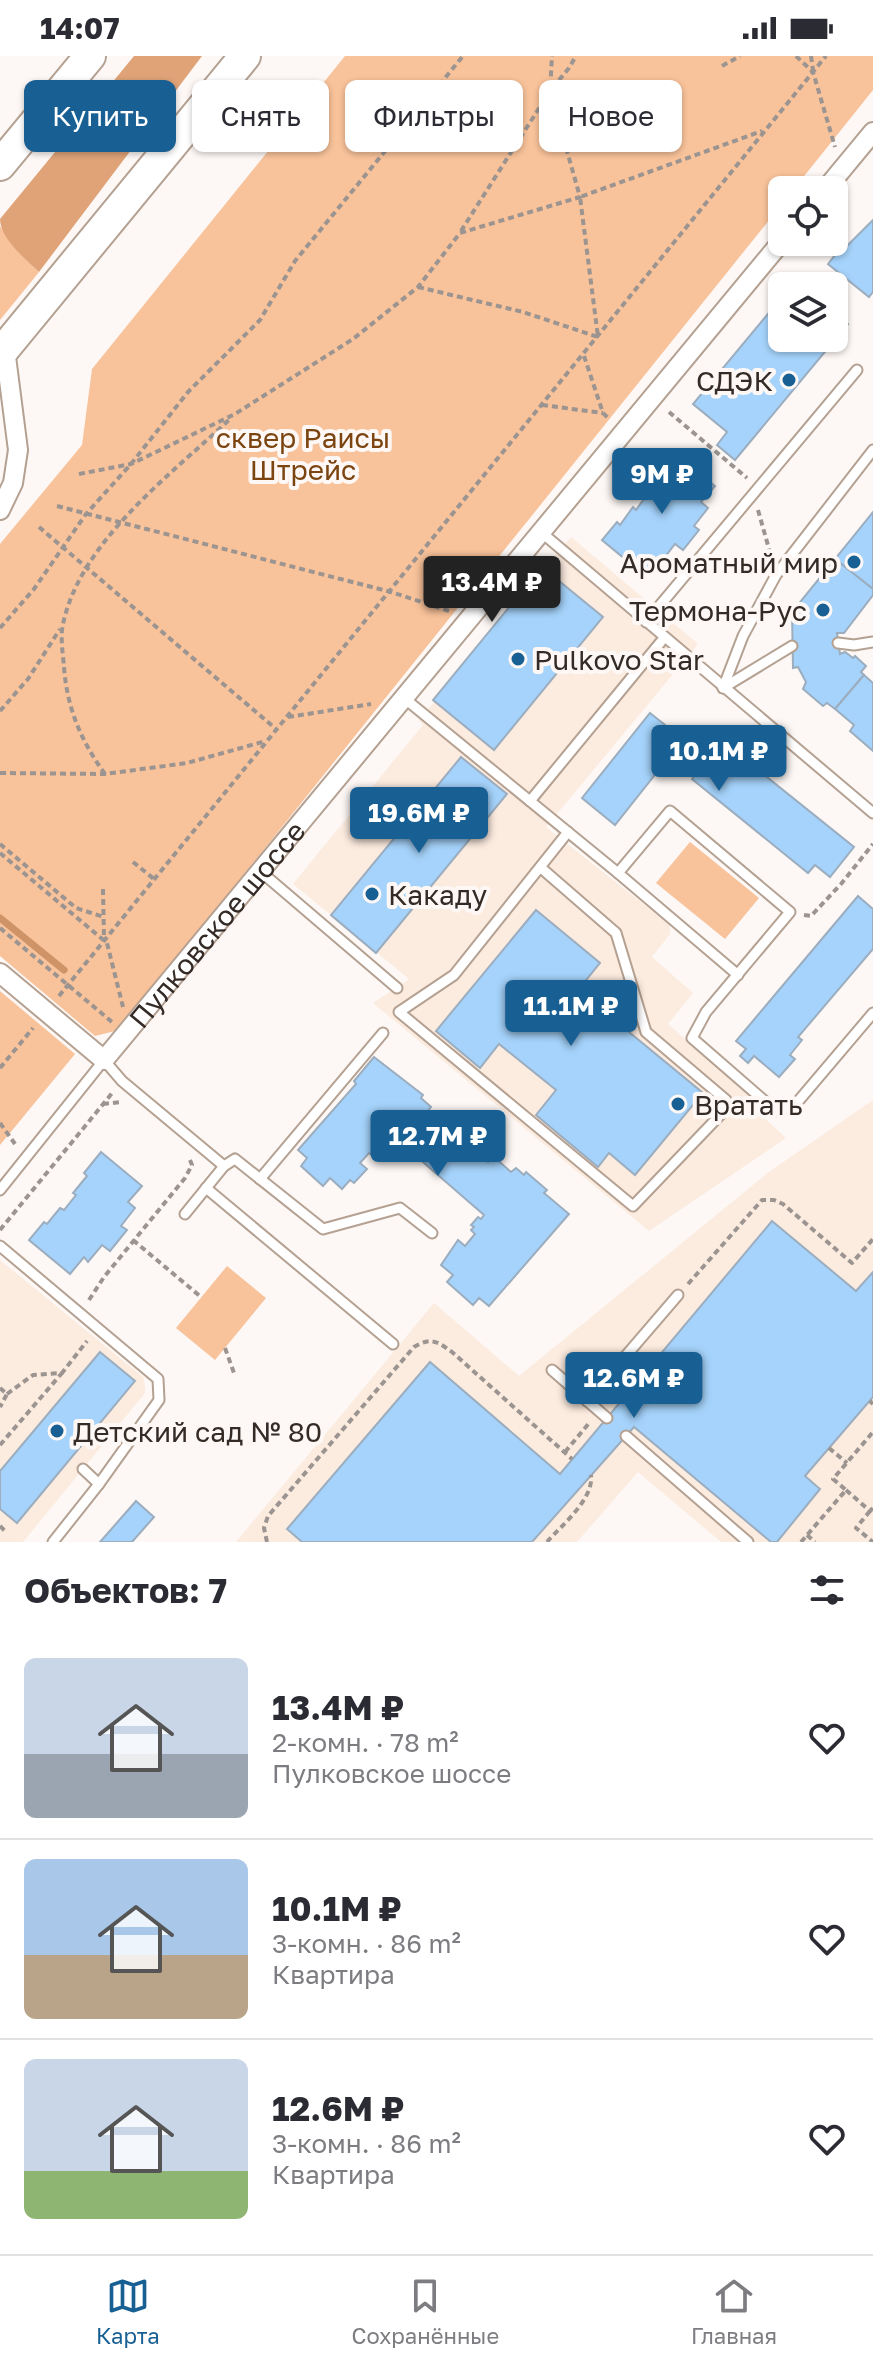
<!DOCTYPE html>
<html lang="ru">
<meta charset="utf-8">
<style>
:root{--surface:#fff;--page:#f7f7f7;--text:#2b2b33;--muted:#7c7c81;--line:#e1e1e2;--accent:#186094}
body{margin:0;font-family:"Golos Text",sans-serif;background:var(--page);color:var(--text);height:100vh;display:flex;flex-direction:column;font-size:30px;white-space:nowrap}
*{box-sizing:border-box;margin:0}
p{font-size:26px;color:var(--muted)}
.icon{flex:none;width:44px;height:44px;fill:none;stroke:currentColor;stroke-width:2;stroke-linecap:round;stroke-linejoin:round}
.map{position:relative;height:1486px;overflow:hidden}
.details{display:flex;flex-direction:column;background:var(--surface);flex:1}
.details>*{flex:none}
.hud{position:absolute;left:24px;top:24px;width:826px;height:72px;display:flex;gap:16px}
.controls{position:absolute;left:768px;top:120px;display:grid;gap:16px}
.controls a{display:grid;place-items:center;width:80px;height:80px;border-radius:12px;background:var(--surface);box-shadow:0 2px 6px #0004;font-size:40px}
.price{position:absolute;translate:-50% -68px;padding:0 18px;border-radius:8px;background:var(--accent);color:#fff;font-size:26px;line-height:52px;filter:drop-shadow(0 2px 4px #0008)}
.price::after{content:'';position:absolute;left:50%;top:48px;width:24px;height:18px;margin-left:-12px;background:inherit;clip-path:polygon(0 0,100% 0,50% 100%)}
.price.active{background:#222;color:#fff}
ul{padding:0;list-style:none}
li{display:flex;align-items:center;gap:24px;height:200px;padding:0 24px}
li+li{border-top:2px solid var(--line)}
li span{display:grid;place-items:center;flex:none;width:224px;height:160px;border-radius:12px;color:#555}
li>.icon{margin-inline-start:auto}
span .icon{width:96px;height:96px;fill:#fffc;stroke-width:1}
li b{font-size:34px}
h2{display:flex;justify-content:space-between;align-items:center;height:96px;padding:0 24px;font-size:34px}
.chip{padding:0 28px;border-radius:12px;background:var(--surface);box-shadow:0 2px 6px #0004;font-size:28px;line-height:72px}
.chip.active{background:var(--accent);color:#fff}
.status{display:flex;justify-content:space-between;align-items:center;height:56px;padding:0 40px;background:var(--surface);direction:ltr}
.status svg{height:22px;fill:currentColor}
.tab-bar{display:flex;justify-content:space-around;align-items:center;height:112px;border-top:2px solid var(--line);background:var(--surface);font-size:22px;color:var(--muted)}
.tab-bar a{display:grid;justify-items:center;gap:4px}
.tab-bar .active{color:var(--accent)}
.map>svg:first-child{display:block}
</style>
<div class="status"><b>14:07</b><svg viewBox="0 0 49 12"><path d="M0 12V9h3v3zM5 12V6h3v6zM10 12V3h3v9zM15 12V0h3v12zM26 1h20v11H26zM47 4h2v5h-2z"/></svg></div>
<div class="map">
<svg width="873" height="1486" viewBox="0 0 873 1486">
<rect width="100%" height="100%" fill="#fdf8f5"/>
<g fill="#fcebdf">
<path d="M571,481L698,588L546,771L670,869V878L652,901L693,937L668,968L757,1048L758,1056L786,1082L649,1175L373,947L409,923L293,828L423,669L419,664Z"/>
<path d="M873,1044V1486H721L638,1416L577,1486H236L434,1247L519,1320L769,1116Z"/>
<path d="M0,1204L143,1321L145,1330V1337L23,1486H0Z"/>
</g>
<g fill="#f8c29a">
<path d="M345,0H873V34L793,134H782V148L119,974L95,980L0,900V488L82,389L92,313Z"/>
<path d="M0,170L13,190L39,216L0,264Z"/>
<path d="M690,786L759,842L725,883L656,827Z"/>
<path d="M0,935L75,998L0,1089Z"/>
<path d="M227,1210L266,1242L215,1304L176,1272Z"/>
</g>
<path fill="#dfa377" d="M134,0H202L39,216C26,203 0,183 0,163Z"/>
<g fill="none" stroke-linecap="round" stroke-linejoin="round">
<path stroke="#ce9367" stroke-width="7" d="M0,862L64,914"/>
</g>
<g fill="#a5d3fb" stroke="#9badbe" stroke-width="2">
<path d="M873,164V236L869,241L828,208L842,190L845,192Z"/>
<path d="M782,241V282H834V256L848,268L735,404L717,389L727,376L693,348Z"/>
<path d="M673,396L715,430L701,446L708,452L694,470L699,474L683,494L675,488L661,506L656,502L643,518L602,484L617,466L620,469L633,451L636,454L660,420L657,417Z"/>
<path d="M873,456V533L835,503Z"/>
<path d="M835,503L873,533V539L844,577H837L840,598L845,596L853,602L855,600L866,610L861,616L864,619L835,653L827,647L823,650L803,633L806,626L798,611L793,612L792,556Z"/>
<path d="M542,511L603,561L494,694L433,644Z"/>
<path d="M864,619L873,627V695L850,675L854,669L835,653Z"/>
<path d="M650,657L693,691L707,673L854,791L830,821L815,809L808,817L692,723L700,713L684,700L678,708L669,701L615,769L582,742Z"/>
<path d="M461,701L507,738L376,897L331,859Z"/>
<path d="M858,840L873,853V893L798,981L802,984L790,999L795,1003L779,1021L754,1000L748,1007L740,1000L746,993L736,985Z"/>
<path d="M536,854L600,907L578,934L703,1037L635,1119L609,1097L598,1111L536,1059L556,1034L499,988L480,1012L436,975Z"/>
<path d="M374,1001L423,1039L421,1042L431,1051L428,1055L488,1106L493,1100L511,1116L516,1112L524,1119L526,1116L547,1134L544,1137L569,1158L489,1250L479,1242L473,1249L447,1226L453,1219L441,1209L458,1184L465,1190L475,1178L471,1174L474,1171L471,1169L478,1161L481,1163L484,1159L416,1100L413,1103L404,1095L400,1100L394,1094L398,1090L385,1079L377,1088L380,1091L373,1100L369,1097L360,1107L367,1113L354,1127L350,1124L342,1133L330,1122L323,1130L301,1110L307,1102L298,1094L356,1028L354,1025Z"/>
<path d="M101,1096L142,1130L128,1146L135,1152L121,1170L127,1174L110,1195L102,1189L88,1206L84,1201L70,1218L29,1184L44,1166L47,1168L60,1152L64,1154L76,1139L73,1137L87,1120L84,1117Z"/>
<path d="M772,1165L856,1235L873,1216V1341L805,1420L820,1433L777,1486H771L634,1371L532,1486H302L287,1473L430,1306L560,1418Z"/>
<path d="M100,1296L135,1325L17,1467L0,1453V1415Z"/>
<path d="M136,1445L154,1461L132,1486H100Z"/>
</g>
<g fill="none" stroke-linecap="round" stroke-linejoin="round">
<g stroke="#b5a192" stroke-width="13">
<g id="service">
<path d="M541,476L873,757"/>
<path d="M646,566L857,314"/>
<path d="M838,587L854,589L873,586"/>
<path d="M723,632L743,580L776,519L873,394"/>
<path d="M723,632L792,590"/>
<path d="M404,642L618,817L738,919"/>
<path d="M530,745L664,582"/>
<path d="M540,811L616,877L646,976L726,1044L723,1056L633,1150L399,956L454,919L568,776"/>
<path d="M260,815L397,932"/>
<path d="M618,817L670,755L790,856L706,956L692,982L776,1055L795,1049L873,957"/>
<path d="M224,1110L235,1103L323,1173L400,1152L432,1177"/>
<path d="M260,1123L383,977"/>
<path d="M206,1132L393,1288"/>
<path d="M0,1134L104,1004L122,1025L224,1110L185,1158"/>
<path d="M0,1190L158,1323L159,1344L99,1428L53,1486"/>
<path d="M552,1314L607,1362"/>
<path d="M587,1345L678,1239"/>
<path d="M626,1380L748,1486"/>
<path d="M83,1413L99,1428"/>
</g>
</g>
<g stroke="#b5a192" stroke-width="22">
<g id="minor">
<path d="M825,134L873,76"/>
<path d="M0,454L13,427L18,394L5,293"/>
<path id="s1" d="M0,917L104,1004L782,185"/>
</g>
</g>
<g stroke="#b5a192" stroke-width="34">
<g id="primary">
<path d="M0,109L90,0"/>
<path d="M0,298L245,0"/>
</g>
</g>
<g stroke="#9b9490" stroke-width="4" stroke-dasharray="6 4" stroke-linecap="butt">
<path d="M796,0L813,16L835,91"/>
<path d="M811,0L813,14"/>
<path d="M722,10L740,0"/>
<path d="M461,175L550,35L569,12L576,0"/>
<path d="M418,231L523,256L598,281L580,141L762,75"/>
<path d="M584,300L603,357L608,362"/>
<path d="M542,349L603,357"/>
<path d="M669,356L747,422"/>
<path d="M79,418L131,408L235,358L353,283L418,231L460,177L580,141L550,35L552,0"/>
<path d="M57,450L391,536L449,555"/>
<path d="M758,454L771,500"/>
<path d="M39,471L276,673"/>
<path d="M0,572L34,533L86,458L131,408L188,336L260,264L295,205L463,0"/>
<path d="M0,655L28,623L60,573"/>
<path d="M288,661L371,648"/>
<path d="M0,717L105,718L187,707L266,685"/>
<path d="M105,718C81,685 67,652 64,611C63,598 60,581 63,568C81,484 171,419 231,362"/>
<path d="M0,788L76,852L104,861"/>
<path d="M0,797L107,887L123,951"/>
<path d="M133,806L154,823"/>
<path d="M103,833L104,882"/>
<path d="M804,859L811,860L841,828L873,788"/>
<path d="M0,872L112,966"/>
<path d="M59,940L826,0"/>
<path d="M0,1012L33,972"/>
<path d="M103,1048L121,1046"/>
<path d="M0,1067L15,1088"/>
<path d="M0,1174L113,1036"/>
<path d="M133,1184L201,1241"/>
<path d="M688,1228L762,1144H774L783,1148L852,1207L873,1183"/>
<path d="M89,1244L104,1221L185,1122L192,1109L190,1104"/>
<path d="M225,1292L234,1317"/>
<path d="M0,1332L7,1338L0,1351"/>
<path d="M7,1338L33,1319L62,1317L87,1285"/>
<path d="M870,1345L873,1348"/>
<path d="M0,1389L62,1317"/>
<path d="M829,1392L847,1407"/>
<path d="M565,1396L590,1366"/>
<path d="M846,1434L870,1455L873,1452"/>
<path d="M870,1455L856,1472L873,1486"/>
<path d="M0,1470L7,1477"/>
<path d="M807,1479L815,1486"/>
<path d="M267,1486L264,1472L268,1460L414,1291C431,1281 437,1285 452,1296L572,1403"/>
<path d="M547,1486C562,1469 594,1443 591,1419"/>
<path d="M801,1486L846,1434L833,1423L873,1376"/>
</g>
<use href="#service" stroke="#fff" stroke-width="9"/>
<use href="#minor" stroke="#fff" stroke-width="18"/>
<use href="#primary" stroke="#fff" stroke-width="30"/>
</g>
<g fill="#186094" stroke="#fdf8f5" stroke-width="3">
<circle cx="789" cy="324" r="8"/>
<circle cx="854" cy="506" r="8"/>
<circle cx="823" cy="554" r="8"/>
<circle cx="518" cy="603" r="8"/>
<circle cx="372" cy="838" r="8"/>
<circle cx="678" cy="1048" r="8"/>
<circle cx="57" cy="1375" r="8"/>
</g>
<g text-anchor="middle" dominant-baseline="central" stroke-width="8" stroke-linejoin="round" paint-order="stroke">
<g font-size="28" fill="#342b26" stroke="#fdf8f5" text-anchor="start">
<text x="773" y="324" text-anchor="end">СДЭК</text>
<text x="838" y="506" text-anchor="end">Ароматный мир</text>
<text x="807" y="554" text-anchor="end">Термона-Рус</text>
<text x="534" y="603">Pulkovo Star</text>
<text x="388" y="838">Какаду</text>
<text x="694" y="1048">Вратать</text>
<text x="73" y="1375">Детский сад № 80</text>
</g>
<g font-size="28" fill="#7b4410" stroke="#fdf8f5">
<text x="303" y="381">сквер Раисы<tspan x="303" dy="32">Штрейс</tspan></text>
</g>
<g font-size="28" fill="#342b26" stroke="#fdf8f5">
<text stroke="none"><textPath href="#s1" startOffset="312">Пулковское шоссе</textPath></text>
</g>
</g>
</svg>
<div class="controls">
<a><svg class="icon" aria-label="locate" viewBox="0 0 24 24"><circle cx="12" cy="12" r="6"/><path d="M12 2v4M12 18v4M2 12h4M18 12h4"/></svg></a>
<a><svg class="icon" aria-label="layers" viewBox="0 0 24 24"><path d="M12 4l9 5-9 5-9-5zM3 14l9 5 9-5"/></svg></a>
</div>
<b class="price" style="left:662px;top:460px">9M ₽</b>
<b class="price active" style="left:492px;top:568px">13.4M ₽</b>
<b class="price" style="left:719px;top:737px">10.1M ₽</b>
<b class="price" style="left:419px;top:799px">19.6M ₽</b>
<b class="price" style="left:571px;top:992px">11.1M ₽</b>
<b class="price" style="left:438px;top:1122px">12.7M ₽</b>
<b class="price" style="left:634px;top:1364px">12.6M ₽</b>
<div class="hud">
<a class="chip active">Купить</a>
<a class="chip">Снять</a>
<a class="chip">Фильтры</a>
<a class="chip">Новое</a>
</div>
</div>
<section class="details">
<h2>Объектов: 7<svg class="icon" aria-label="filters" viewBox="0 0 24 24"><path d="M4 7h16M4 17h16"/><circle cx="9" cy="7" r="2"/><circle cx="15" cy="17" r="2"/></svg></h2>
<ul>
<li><span style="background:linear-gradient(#c9d6e8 60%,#9aa5b1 0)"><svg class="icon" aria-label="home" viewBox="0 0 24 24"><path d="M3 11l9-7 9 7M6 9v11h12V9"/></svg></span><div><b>13.4M ₽</b><p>2-комн. · 78 m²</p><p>Пулковское шоссе</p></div><svg class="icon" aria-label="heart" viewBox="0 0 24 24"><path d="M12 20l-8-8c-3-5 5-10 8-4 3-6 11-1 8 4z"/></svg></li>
<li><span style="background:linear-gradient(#a9c7e8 60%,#b9a48a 0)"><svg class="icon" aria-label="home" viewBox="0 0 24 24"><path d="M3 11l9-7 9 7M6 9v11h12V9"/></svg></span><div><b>10.1M ₽</b><p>3-комн. · 86 m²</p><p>Квартира</p></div><svg class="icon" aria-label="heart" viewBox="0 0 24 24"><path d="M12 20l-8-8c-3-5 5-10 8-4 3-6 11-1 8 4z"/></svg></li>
<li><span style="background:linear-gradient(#c9d6e8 70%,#8fb573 0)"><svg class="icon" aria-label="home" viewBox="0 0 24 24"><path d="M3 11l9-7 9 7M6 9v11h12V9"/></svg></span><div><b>12.6M ₽</b><p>3-комн. · 86 m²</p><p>Квартира</p></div><svg class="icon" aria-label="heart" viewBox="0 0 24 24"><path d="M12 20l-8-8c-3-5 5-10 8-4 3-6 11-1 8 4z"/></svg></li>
</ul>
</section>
<nav class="tab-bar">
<a class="active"><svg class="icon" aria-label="map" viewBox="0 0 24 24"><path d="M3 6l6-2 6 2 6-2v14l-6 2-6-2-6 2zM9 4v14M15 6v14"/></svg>Карта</a>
<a><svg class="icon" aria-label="saved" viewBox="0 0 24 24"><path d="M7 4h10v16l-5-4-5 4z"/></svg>Сохранённые</a>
<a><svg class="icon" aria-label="home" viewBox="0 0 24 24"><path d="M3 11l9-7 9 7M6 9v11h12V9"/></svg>Главная</a>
</nav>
